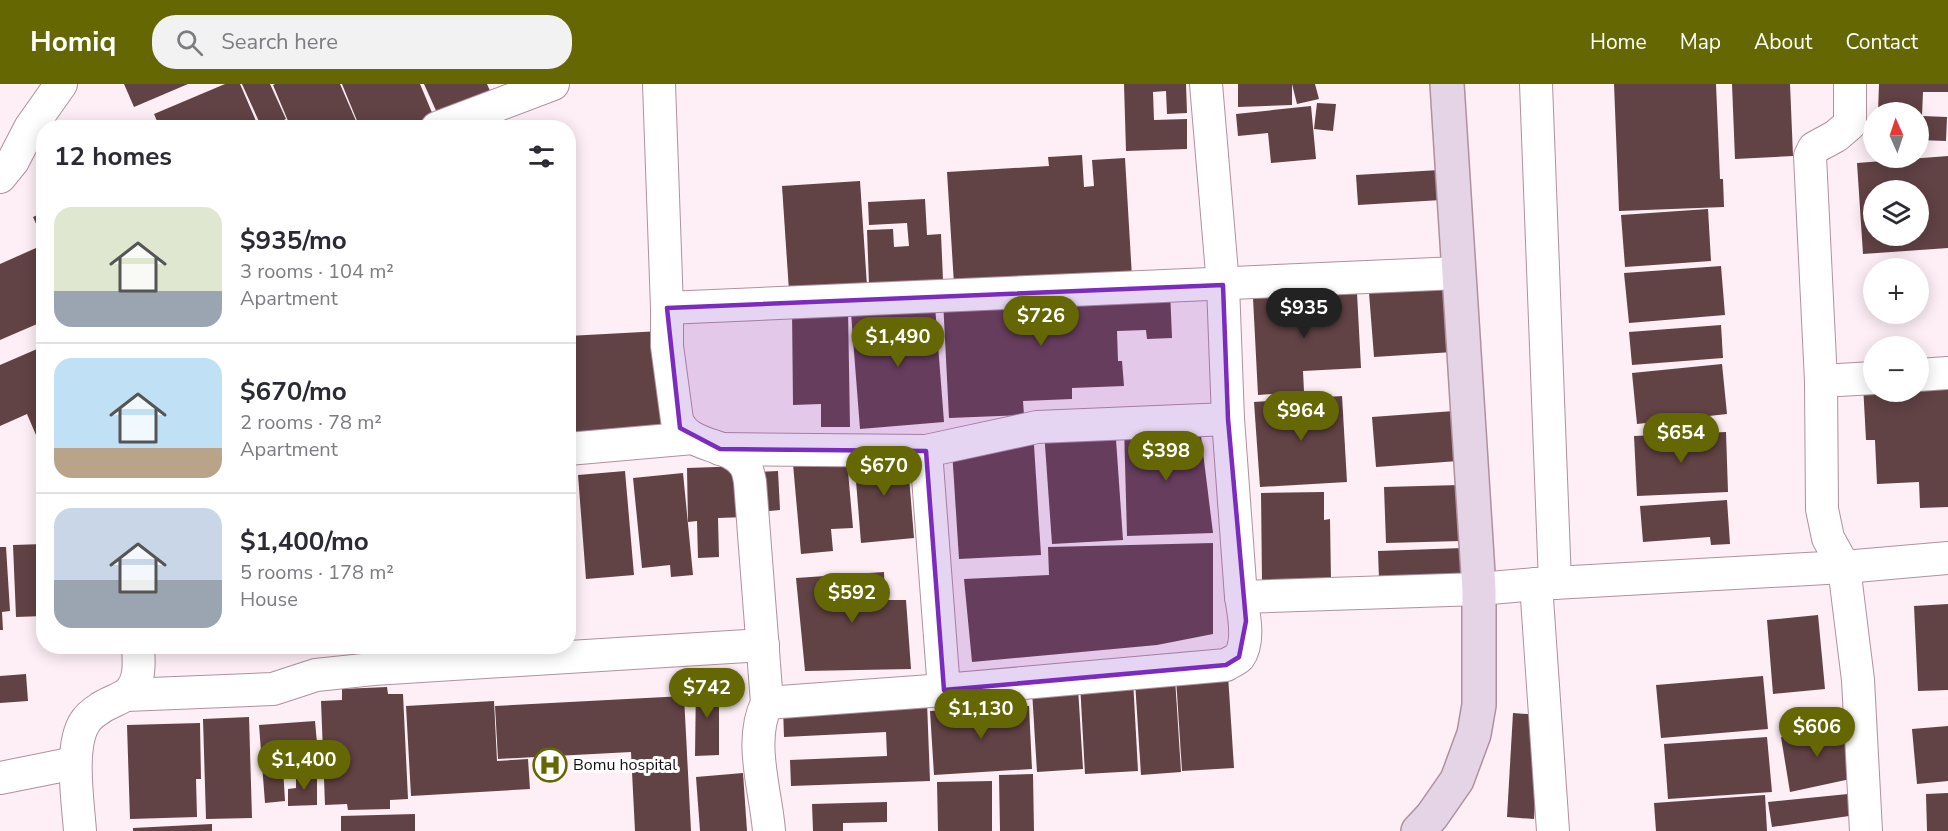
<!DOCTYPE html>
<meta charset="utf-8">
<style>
:root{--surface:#fff;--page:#f2f2f3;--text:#2b2b33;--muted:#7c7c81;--line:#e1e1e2;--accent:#656703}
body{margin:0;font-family:"Nunito Sans",sans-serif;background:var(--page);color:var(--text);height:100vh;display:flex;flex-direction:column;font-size:22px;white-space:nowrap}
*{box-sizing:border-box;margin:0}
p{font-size:20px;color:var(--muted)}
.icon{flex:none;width:33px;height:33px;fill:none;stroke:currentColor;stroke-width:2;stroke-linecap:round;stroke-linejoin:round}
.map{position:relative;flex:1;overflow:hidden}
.sheet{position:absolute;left:36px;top:36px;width:540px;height:534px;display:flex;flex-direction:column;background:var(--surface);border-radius:24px;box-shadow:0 3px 15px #0003}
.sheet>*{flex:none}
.needle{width:39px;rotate:357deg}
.controls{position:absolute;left:1863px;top:18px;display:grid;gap:12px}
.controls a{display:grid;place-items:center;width:66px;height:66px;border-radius:50%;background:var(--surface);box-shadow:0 3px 15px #0003;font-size:30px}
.price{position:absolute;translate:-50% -51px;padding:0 14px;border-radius:21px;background:var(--accent);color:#fff;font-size:20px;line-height:39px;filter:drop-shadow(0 2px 3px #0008)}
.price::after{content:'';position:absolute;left:50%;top:36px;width:18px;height:14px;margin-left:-9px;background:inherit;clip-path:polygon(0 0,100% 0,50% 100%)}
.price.on{background:#222;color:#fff}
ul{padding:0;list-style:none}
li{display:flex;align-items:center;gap:18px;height:150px;padding:0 18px}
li+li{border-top:2px solid var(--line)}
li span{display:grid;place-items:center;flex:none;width:168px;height:120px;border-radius:18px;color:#555}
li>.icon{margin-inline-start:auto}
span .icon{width:72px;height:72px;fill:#fffc;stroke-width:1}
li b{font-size:26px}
h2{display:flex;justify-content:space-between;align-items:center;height:72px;padding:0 18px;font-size:26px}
header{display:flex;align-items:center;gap:36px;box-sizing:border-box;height:84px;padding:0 30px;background:var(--accent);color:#fff}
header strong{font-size:28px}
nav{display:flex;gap:33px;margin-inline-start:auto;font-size:21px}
.search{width:420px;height:54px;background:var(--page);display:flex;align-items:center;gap:15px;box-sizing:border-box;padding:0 21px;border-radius:24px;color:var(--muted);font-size:22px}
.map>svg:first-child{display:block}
</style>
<header>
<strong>Homiq</strong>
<div class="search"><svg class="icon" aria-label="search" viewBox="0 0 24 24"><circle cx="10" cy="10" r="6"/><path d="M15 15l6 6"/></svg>Search here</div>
<nav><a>Home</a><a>Map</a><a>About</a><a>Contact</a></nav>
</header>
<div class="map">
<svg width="1948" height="747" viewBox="0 0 1948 747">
<rect width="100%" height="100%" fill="#fdeff5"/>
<g fill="#614245" fill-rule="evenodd">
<path d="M124,0H188L134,23Z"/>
<path d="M225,0H240L259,44H160L154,30Z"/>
<path d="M242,0H270L286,35L268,44H262Z"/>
<path d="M275,0H340L359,44H291L273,1Z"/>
<path d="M342,0H420L433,31L404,44H360Z"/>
<path d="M424,0H487L491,9L438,31Z"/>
<path d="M1124,0H1186L1187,29L1167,30L1166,7L1153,8L1154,36L1187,35V65L1126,67Z"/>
<path d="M1238,0H1292V21L1238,23Z"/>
<path d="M1292,0H1315L1319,15L1297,20Z"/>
<path d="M1614,0H1716L1720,95H1723L1724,123L1619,127Z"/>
<path d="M1732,0H1790L1793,72L1735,75Z"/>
<path d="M1879,0H1948V8H1923L1922,32L1947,33L1946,57L1918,56V28H1878Z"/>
<path d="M1317,19L1336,20L1333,47L1314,45Z"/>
<path d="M1311,22L1316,75L1271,79L1268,49L1238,52L1236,30Z"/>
<path d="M1082,71L1084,103L1094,102L1092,76L1125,74L1132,193L954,200L947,88L1049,82L1048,73Z"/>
<path d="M1948,72V164L1863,170L1857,79ZM1874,106H1918V152H1874Z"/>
<path d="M1439,86L1441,116L1358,121L1356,91Z"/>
<path d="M860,97L867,202L789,207L782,102Z"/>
<path d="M925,115L927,151L941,150L943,196L869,200L867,146L893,145L894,163L909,162L907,139L869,141L868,118Z"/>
<path d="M1708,125L1711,177L1625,183L1621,131Z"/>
<path d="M44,128V157L33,133Z"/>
<path d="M36,164L44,181V237L0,256V180Z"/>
<path d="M1721,182L1725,231L1629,239L1624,189Z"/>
<path d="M1448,203L1453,268L1374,273L1369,209Z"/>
<path d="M1170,207L1172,254L1147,255L1146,246L1117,247L1118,277H1122L1124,302L1072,304V315L1023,317L1024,331L949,334L943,216Z"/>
<path d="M1357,209L1361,284L1303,287L1304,308L1258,311L1253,214Z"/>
<path d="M935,222L944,338L860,345L851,229Z"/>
<path d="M848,225L850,343H821V320L793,321L792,226Z"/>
<path d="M1721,241L1723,274L1632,281L1629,248Z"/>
<path d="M661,247L666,346L568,352V252Z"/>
<path d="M44,262V348L36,351L27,330L0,342V281Z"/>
<path d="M1722,280L1727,330L1637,340L1632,289Z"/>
<path d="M1948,297V423L1920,424L1919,398L1877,400L1875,356H1866L1863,300L1874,308H1918V298Z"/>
<path d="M1342,312L1347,398L1260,403L1254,318Z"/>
<path d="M1454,327L1458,377L1376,383L1372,333Z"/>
<path d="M1115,341L1123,456L1052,460L1044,347Z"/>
<path d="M1124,342L1200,344L1213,449L1127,452Z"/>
<path d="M1726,348L1728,408L1637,412L1634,352Z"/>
<path d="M1034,361L1041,471L959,475L952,366Z"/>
<path d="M907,368L914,454L861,459L854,372Z"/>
<path d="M847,376L853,444L831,445L833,467L801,470L793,380Z"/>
<path d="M745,382L746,433L718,434L719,473L698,474L697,437L688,438L687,384Z"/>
<path d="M625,387L634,491L586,495L578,391Z"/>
<path d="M778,387L780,426L758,428L756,388Z"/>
<path d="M683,389L693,491L671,493L670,481L642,484L633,394Z"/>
<path d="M568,394H571L575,496H568Z"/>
<path d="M1460,401L1461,457L1386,459L1384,403Z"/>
<path d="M1324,408V436L1330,435L1331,497L1262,498L1261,409Z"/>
<path d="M1727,416L1730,460L1711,461L1710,453L1643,458L1640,422Z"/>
<path d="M1213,459V550L1157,561L972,578L964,495L1049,491L1048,463Z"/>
<path d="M44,460V532L16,533L13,461Z"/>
<path d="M0,463H6L10,527L2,528L3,546H0Z"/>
<path d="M1463,464L1464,492L1379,495L1378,467Z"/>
<path d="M884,488L885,516H906L911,585L805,587L796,494Z"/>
<path d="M1948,520V606L1918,607L1914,522Z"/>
<path d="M1818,531L1825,605L1773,610L1767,536Z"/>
<path d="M26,590L28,617L0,619V592Z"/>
<path d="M1228,591L1234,684L1182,687L1176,594Z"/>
<path d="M1763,592L1768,645L1661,654L1656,601Z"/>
<path d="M1175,594L1181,688L1141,691L1135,597Z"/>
<path d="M1133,596L1138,687L1085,690L1080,599Z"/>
<path d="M719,598V671L695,672L696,599Z"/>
<path d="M387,603L388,610H403L408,715L390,716V725L348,726L347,720L325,721L321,617L342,616V605Z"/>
<path d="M1078,604L1083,685L1037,688L1032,607Z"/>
<path d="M684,612L691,747H635L631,668L498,675L495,622Z"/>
<path d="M494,617L497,677L528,675L530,705L411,712L406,622Z"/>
<path d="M927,618L930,697L791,702L790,676L887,672L886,648L784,653L783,624Z"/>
<path d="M1029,622L1032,685L934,691L930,627Z"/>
<path d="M1513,629L1541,631L1534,735L1507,733Z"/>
<path d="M249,633L252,734L206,735L203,635Z"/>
<path d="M315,637L319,681L283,684L285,717L265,719L259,641Z"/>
<path d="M200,639L201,695H196L197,733L130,735L127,641Z"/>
<path d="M1843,640L1855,694L1790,708L1781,653Z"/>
<path d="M1948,642V697L1917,700L1912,645Z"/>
<path d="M1767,653L1772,708L1668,715L1664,660Z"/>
<path d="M743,689L747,747H700L696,693Z"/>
<path d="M317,690V721L288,722V705L296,704V691Z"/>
<path d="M1033,690L1034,747H1000L999,691Z"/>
<path d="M992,697V747H938L937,698Z"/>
<path d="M1858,709L1856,731L1772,743L1768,718Z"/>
<path d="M1948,709V747H1927L1926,710Z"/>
<path d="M1765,711L1767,747H1656L1654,719Z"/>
<path d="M887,718V738L843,739V747H813L812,720Z"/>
<path d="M415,730V747H341V732Z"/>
<path d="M212,740V747H133V744Z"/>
</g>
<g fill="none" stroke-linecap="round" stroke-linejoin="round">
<g stroke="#b0909f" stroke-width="34">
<g id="street">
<path d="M659,0L667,224V262L677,336C688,365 729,358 744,380C748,385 749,392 750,398L767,619C748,657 766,707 769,747"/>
<path d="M1536,0L1555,499"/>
<path d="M1850,0V40L1836,52L1814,64L1810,72L1821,297L1822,425L1828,454L1844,483L1858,596L1866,747"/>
<path d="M437,44L553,0"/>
<path d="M0,93L13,77L30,44L61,0"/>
<path d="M667,224L1458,189"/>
<path d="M1918,291L1948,289"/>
<path d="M1821,297L1874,294"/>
<path d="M568,365L693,354"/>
<path d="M720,365L926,367L1037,343L1228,335"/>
<path d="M926,367L944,606"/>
<path d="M1536,500L1553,747"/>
<path d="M1241,513L1479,505L1536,500L1844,483L1948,474"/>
<path d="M126,611L273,605L316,591L373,585L763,561"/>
<path d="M767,619L944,606L1226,581C1229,579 1236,576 1239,573C1250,558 1244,530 1241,513L1228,335L1223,201L1206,0"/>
<path d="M0,694L75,679"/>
<path d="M80,747C78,718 69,662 85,638C89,631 96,627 102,623C110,618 120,615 127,610C141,599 139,578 138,562"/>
</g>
</g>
<g stroke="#b0909f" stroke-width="36">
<path id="secondary" d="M1418,747L1432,732L1457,696L1474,650L1479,621V505L1447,0"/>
</g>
<use href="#street" stroke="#fff" stroke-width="32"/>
<use href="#secondary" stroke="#e5d4e6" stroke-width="33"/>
</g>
<path fill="#7b2cbf" fill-opacity="0.2" stroke="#7b2cbf" stroke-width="4.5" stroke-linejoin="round" d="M1223,201L1228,335L1246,537L1239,573L1226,581L944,606L926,367L720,365L680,344L667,224Z"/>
<defs>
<g id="hospital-ring" transform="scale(1.725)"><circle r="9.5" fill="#fff" stroke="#656703" stroke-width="1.5"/><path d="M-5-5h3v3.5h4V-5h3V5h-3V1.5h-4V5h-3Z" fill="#656703"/></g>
</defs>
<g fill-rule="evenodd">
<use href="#hospital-ring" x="550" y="681"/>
</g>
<g text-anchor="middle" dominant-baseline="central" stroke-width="6" stroke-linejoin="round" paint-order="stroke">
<g font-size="16" fill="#1a0f14" stroke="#fff" text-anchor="start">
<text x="573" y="681">Bomu hospital</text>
</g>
</g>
</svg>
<div class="controls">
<a><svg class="needle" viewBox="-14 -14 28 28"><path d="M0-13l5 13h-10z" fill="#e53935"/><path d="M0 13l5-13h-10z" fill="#7c7c81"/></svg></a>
<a><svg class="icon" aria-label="layers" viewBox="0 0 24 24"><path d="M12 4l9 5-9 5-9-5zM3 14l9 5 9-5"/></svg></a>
<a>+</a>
<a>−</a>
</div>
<b class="price on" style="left:1304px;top:255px">$935</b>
<b class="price" style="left:1041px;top:263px">$726</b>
<b class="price" style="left:898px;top:284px">$1,490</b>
<b class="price" style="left:1301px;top:358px">$964</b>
<b class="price" style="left:1681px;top:380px">$654</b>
<b class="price" style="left:1166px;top:398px">$398</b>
<b class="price" style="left:884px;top:413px">$670</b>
<b class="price" style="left:852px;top:540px">$592</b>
<b class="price" style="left:707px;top:635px">$742</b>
<b class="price" style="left:981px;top:656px">$1,130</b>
<b class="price" style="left:1817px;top:674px">$606</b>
<b class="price" style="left:304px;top:707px">$1,400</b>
<section class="sheet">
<h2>12 homes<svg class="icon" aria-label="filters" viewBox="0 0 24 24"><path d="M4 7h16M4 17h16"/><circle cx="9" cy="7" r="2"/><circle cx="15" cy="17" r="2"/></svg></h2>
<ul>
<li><span style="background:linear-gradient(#dfe7d0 70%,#9aa5b1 0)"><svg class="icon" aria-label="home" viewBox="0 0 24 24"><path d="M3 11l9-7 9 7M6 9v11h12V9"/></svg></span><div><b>$935/mo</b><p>3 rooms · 104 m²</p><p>Apartment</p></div></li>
<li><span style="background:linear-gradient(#bfe0f5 75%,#b9a48a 0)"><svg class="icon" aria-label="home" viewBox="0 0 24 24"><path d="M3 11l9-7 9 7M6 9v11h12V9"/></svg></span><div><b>$670/mo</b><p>2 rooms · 78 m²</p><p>Apartment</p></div></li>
<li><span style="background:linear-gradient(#c9d6e8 60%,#9aa5b1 0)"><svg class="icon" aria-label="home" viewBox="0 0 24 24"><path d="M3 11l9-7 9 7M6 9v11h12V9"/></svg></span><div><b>$1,400/mo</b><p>5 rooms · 178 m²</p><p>House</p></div></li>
</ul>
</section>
</div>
